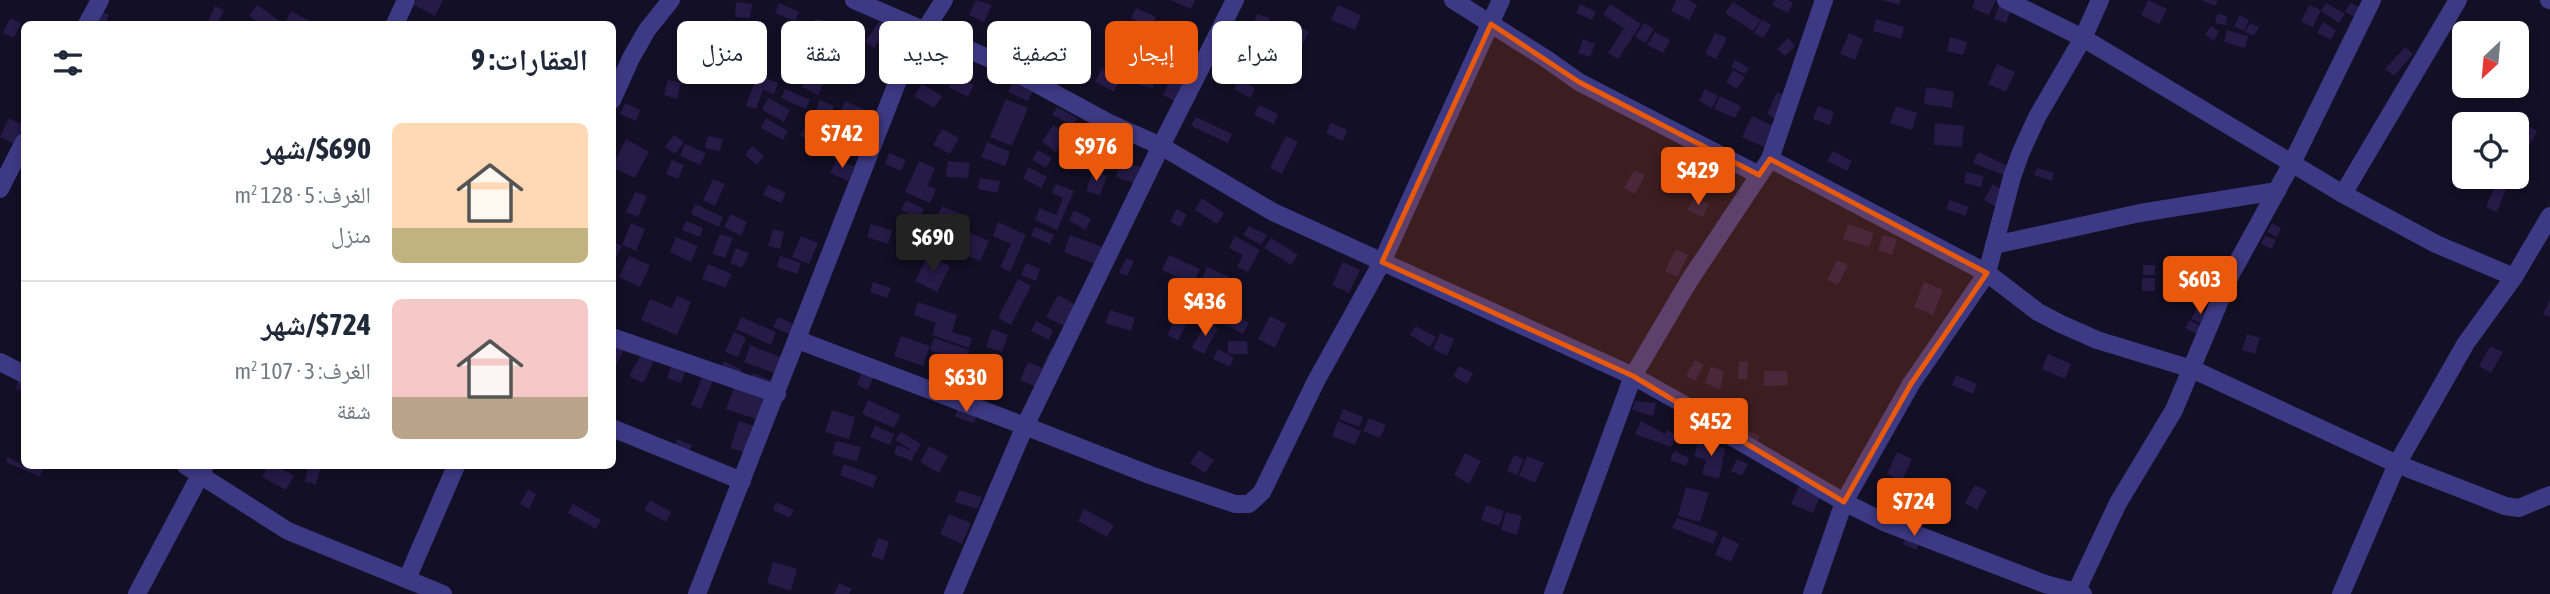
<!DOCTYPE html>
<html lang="ar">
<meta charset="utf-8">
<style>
:root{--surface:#fff;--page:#f2f2f3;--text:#1f2937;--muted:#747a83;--line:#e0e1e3;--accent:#ea580c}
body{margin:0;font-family:"Asap Condensed","Noto Naskh Arabic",sans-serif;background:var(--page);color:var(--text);direction:rtl;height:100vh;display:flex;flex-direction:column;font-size:26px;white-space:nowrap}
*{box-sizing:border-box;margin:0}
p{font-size:23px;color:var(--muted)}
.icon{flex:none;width:38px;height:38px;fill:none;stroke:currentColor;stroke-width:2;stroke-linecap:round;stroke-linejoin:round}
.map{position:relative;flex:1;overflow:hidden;direction:ltr}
.drawer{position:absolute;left:21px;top:21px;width:595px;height:448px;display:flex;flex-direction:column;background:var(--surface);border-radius:10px;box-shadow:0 4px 10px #0003;direction:rtl}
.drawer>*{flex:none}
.banner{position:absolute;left:637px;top:21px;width:665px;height:63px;direction:rtl;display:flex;gap:14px}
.needle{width:46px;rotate:206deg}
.buttons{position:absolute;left:2452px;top:21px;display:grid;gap:14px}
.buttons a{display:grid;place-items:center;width:77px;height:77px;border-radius:10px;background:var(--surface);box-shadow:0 4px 10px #0003;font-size:35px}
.price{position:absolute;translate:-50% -60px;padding:0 16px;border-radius:7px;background:var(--accent);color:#fff;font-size:23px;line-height:46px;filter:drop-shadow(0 2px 4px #0008)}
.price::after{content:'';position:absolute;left:50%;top:42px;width:21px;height:16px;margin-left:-10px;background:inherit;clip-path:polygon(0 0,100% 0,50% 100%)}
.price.active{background:#222;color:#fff}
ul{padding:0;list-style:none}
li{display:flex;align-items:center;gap:21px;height:175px;padding:0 28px}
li+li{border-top:2px solid var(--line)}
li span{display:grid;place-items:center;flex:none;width:196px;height:140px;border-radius:10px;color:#555}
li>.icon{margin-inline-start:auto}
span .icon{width:84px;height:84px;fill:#fffc;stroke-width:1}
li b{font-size:30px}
h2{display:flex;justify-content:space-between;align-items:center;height:84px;padding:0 28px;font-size:30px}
.tag{padding:0 24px;border-radius:10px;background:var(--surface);box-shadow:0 4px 10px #0003;font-size:24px;line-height:63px}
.tag.active{background:var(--accent);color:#fff}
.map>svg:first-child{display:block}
</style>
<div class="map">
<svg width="2550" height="594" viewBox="0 0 2550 594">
<rect width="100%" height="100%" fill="#130f26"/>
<g fill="#241b47">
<path d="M417,0H443L435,16L414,5Z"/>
<path d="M976,0L992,5L984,22L969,15Z"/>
<path d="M1170,0H1195L1191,9Z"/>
<path d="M1676,0H1688L1697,5L1689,20L1671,11Z"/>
<path d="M1775,0H1787L1793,3L1788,13L1772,5Z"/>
<path d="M1881,0H1901L1899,5Z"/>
<path d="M1975,0H1996L1989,15L1972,8Z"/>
<path d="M2001,0L2014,1L2006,23L1994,19Z"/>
<path d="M2148,0L2167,9L2159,24L2141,15Z"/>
<path d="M2201,0H2218L2215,6Z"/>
<path d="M736,2L752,4L750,18L735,17Z"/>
<path d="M1733,2L1761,20L1753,31L1725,13Z"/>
<path d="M779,3L799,12L795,21L775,13Z"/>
<path d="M2326,3L2345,14L2339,23L2321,11Z"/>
<path d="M2350,3L2361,8L2356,18L2345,12Z"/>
<path d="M1580,4L1596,12L1592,20L1576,13Z"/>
<path d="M1610,4L1641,24L1618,59L1608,53L1624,28L1603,15Z"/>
<path d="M257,5L284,24L291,11L316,24H261L249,16Z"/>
<path d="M1338,5L1361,15L1355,30L1331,20Z"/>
<path d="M2309,5L2321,10L2313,27L2301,22Z"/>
<path d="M215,6L224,10L217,24H207Z"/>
<path d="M1136,8L1156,17L1151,27L1131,18Z"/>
<path d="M99,10L109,15L106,23L96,19Z"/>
<path d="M1257,14L1270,18L1264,35L1251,30Z"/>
<path d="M2217,14L2227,16L2226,25L2215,23Z"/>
<path d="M2240,15L2249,20L2244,31L2234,26Z"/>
<path d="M10,18L21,23L14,38L3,33Z"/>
<path d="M815,19L844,23L841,45L812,40Z"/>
<path d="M881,19L890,25L874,48L865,42Z"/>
<path d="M1762,19L1771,25L1764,38L1754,33Z"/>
<path d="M1876,19L1904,27L1901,39L1873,31Z"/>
<path d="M1288,20L1309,32L1303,43L1282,31Z"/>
<path d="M2323,22L2336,30L2331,40L2317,33Z"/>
<path d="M1644,23L1654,29L1645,43L1635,37Z"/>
<path d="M2250,23L2259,27L2254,36L2245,32Z"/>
<path d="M2211,26L2219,31L2214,41L2205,35Z"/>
<path d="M2227,30L2248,36L2245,48L2224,42Z"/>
<path d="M1655,32L1670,40L1663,53L1647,45Z"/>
<path d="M1153,33L1174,35L1172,51L1151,49Z"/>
<path d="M1715,33L1727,38L1716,59L1705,54Z"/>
<path d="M1849,33L1863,39L1855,60L1840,54Z"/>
<path d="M1950,37L1967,42L1963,55L1947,51Z"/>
<path d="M1062,38L1071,44L1060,61L1051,56Z"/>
<path d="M1788,38L1795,46L1785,56L1777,49Z"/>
<path d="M1583,39L1595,44L1590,57L1578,53Z"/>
<path d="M1130,40L1140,52L1127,63L1117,50Z"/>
<path d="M843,43L853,47L846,65L835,61Z"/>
<path d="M2405,47L2413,54L2394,76L2385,69Z"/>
<path d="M1221,50L1241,59L1231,81L1211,72Z"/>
<path d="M1183,51L1195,56L1175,101L1163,95Z"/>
<path d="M1735,60L1749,68L1745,74L1731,67Z"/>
<path d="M1144,62L1157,64L1153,88L1140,85Z"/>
<path d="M1997,64L2015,72L2006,92L1988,84Z"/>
<path d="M787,65L804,73L799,85L781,77Z"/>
<path d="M812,66L828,74L818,95L802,87Z"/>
<path d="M1102,68L1121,77L1114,92L1095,82Z"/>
<path d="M936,69L950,78L945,86L931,78Z"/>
<path d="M1733,70L1745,77L1737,89L1726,82Z"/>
<path d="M1018,71L1038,80L1028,101L1008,92Z"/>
<path d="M757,75L778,83L774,94L763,90L756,109L746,106Z"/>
<path d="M954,75L974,85L968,97L948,87Z"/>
<path d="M1239,79L1255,88L1250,98L1234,89Z"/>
<path d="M668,80L681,83L677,99L664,95Z"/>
<path d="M922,84L942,96L934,108L914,96Z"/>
<path d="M1926,87L1954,92L1952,108L1924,104Z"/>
<path d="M785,89L810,100L806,109L781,98Z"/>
<path d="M1705,89L1718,96L1712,108L1699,101Z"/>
<path d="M1777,92L1788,97L1777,120L1767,114Z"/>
<path d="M1720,96L1741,106L1735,118L1714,109Z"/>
<path d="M768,98L790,110L784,122L762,110Z"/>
<path d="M1006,99L1028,108L1012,146L990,137Z"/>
<path d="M820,100L834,106L829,118L815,112Z"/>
<path d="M845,101L868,111L860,129L837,119Z"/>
<path d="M625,103L640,110L636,121L620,114Z"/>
<path d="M1259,105L1278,114L1274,124L1254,115Z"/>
<path d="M1818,106L1834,112L1830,125L1813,119Z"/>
<path d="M1896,106L1917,113L1912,130L1890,123Z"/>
<path d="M1057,107L1077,118L1073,126L1052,115Z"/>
<path d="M810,116L824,123L814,143L800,136Z"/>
<path d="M1752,116L1774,126L1764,147L1742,137Z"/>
<path d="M1196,117L1232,134L1228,143L1191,126Z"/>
<path d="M9,118L24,126L14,144L0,137Z"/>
<path d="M766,118L788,131L783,140L761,128Z"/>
<path d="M1331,123L1347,130L1343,141L1326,133Z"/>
<path d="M1935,123L1964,126L1962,147L1934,145Z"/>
<path d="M2525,124L2537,131L2526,152L2516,147V140Z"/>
<path d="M1053,125L1068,135L1056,152L1042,142Z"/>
<path d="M942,129L959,138L950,154L933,145Z"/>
<path d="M674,135L684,142L675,154L665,147Z"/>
<path d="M708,136L723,139L720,151L705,148Z"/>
<path d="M1286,136L1298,142L1282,174L1270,168Z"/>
<path d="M626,139L649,152L635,178L612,167Z"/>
<path d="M987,142L1010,152L1005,166L981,157Z"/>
<path d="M685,144L706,153L700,165L680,156Z"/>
<path d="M752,146L764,156L757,165L745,155Z"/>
<path d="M1038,150L1052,158L1046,168L1032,160Z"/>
<path d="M1833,151L1852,161L1847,171L1827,161Z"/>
<path d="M1978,152L2015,169L2011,178L1973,163Z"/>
<path d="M889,153L906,160L901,171L885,164Z"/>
<path d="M837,159L854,167L848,181L830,173Z"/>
<path d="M672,160L684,165L678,179L666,174Z"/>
<path d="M919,161L935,168L927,186L936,189L930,203L905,192Z"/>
<path d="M948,161L970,163L968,178L946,177Z"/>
<path d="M1121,161L1142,168L1137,184L1116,177Z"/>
<path d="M1028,167L1047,177L1041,188L1023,178Z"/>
<path d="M2037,168L2054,173L2052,181L2034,175Z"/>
<path d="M1634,170L1645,175L1635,194L1624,188Z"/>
<path d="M1093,171L1107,176L1100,195L1086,191Z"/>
<path d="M1966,172L1984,176L1981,187L1964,183Z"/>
<path d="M980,178L1000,181L998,193L978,189Z"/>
<path d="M713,179L725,184L715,206L703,200Z"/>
<path d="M1056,184L1074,191L1057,230L1035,220L1040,208L1056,215L1063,198L1052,193Z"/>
<path d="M1993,184L2005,191L1996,207L1984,200Z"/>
<path d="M768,185L786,193L781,203L763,195Z"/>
<path d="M2495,186L2506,190L2497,212L2486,207Z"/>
<path d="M635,192L647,196L638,217L626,212Z"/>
<path d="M1694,197L1709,204L1703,217L1687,210Z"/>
<path d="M1202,198L1224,213L1217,224L1195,210Z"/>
<path d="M906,200L924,209L919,219L901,210Z"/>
<path d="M1950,200L1969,207L1965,216L1946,209Z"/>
<path d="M695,204L723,217L719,227L691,214Z"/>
<path d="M942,206L966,216L961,228L937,218Z"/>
<path d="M1177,209L1187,215L1180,227L1170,221Z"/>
<path d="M1074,210L1091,219L1085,230L1069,220Z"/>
<path d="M731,214L747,222L741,236L724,227Z"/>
<path d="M686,221L703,228L700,237L682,230Z"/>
<path d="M998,222L1026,235L1010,272L1000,267L1011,244L993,236Z"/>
<path d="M631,223L645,229L636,251L622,245Z"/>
<path d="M2272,223L2281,228L2277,237L2267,232Z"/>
<path d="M871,224L892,231L888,244L867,237Z"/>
<path d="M1848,224L1874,233L1869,247L1843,239Z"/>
<path d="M927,225L950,238L944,248L922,236Z"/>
<path d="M1249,226L1267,235L1261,245L1243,235Z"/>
<path d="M1035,227L1054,235L1050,244L1031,236Z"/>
<path d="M773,229L784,232L780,249L768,246Z"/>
<path d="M964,230L989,241L980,261L955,250Z"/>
<path d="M720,234L733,238L725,258L712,254Z"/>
<path d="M1070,235L1108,249L1101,266L1064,252Z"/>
<path d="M1883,235L1897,239L1892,255L1878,250Z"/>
<path d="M801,236L818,243L809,264L792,257Z"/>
<path d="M1235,236L1260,250L1248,272L1237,267L1243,255L1229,248Z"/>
<path d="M2265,236L2276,240L2272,249L2261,244Z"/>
<path d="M676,237L698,246L691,262L670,252Z"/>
<path d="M1271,238L1298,255L1291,265L1264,248Z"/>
<path d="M612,241L622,246L612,265Z"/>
<path d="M736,248L749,253L742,268L730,263Z"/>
<path d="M1676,249L1688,255L1677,277L1665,271Z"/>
<path d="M928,255L950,266L937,292L915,281Z"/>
<path d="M1169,255L1200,269L1193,284L1162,270Z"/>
<path d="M629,256L650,265L640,287L619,277Z"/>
<path d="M780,256L801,263L797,274L777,267Z"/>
<path d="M1126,258L1134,261L1127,276L1119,273Z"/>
<path d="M1837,260L1848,265L1838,285L1827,280Z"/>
<path d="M1343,262L1360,270L1349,293L1332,285Z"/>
<path d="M1026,263L1040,269L1036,281L1021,275Z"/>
<path d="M708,264L732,274L725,288L702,279Z"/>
<rect x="2143" y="265" width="12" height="10"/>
<path d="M1207,267L1229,277L1224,289L1202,279Z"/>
<rect x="2142" y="278" width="13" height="13"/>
<path d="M1018,279L1031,286L1011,325L998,318Z"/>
<path d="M873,282L891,288L887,298L870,292Z"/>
<path d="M1924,282L1943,290L1933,315L1914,307Z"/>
<path d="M1185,293L1210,306L1206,315L1181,301Z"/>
<path d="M1058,295L1078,306L1066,327L1046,317Z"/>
<path d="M677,296L691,302L677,335L641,320L650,299L672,308Z"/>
<path d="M2550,299V317L2543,314Z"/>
<path d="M918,302L957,315L952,332L972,338L969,348L932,335L936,323L914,315Z"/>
<path d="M1216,305L1249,323L1243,334L1210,317Z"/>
<path d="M2197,308L2208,313L2202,324L2191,319Z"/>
<path d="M1110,310L1135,318L1131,331L1105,323Z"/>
<path d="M1270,316L1286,324L1275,348L1258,339Z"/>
<path d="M741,317L776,332L771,345L736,329Z"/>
<path d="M778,317L807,330L803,340L773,327Z"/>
<path d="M1176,317L1187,323L1178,340L1167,335Z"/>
<path d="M2190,320L2203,327L2198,335L2185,328Z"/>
<path d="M1036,321L1053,330L1049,340L1031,331Z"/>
<path d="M1206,322L1218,328L1204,354L1192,348Z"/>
<path d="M1416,326L1436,337L1430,347L1410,335Z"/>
<path d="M992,329L1008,335L1002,352L986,347Z"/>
<path d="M734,332L746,338L738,357L725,352Z"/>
<path d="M1440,333L1454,339L1447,356L1433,349Z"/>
<path d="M2247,334L2260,338L2255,354L2242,350Z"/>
<path d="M901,336L930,346L923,366L894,356Z"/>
<path d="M934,338L969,350L965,363L930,350Z"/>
<path d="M1228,341H1247L1248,354H1228Z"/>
<path d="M612,342L626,345L612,374Z"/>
<path d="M750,345L783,358L777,374L744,362Z"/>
<path d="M2490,346L2503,352L2491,373L2479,366Z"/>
<path d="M1051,348L1058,351L1041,389L1020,380L1028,362L1042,368Z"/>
<path d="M1218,349L1234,358L1230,367L1213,359Z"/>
<path d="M642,353L655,359L643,383L629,376Z"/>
<path d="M2048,354L2071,364L2065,379L2042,369Z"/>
<path d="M866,360L878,365L868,390L857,385Z"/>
<path d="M1695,360L1704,365L1695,381L1686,376Z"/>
<path d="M724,361L742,370L738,379L720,371Z"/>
<path d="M1739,361L1748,362L1747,379H1738Z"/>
<path d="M671,366L685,371L681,383L667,378Z"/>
<path d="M1459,366L1473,373L1467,384L1453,376Z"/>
<path d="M1711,366L1724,372L1720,389L1705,383Z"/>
<path d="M706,367L717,371L701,409L691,405Z"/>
<path d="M1764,371H1787L1788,385L1764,386Z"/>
<path d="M753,373L774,382L748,385Z"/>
<path d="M1956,375L1977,384L1973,394L1952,385Z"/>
<path d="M19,376L24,377V391L16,389Z"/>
<path d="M734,388L766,400L759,420L726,409Z"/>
<path d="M868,400L900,415L894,428L862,414Z"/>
<path d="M1635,401L1656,403L1653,416L1632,410Z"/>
<path d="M959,404L978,411L974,423L955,417Z"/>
<path d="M1343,409L1363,417L1359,427L1339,419Z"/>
<path d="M832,410L855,417L849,439L825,432Z"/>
<path d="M1369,418L1386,425L1380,438L1363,431Z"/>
<path d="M739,421L758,427L749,454L730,448Z"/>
<path d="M1338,421L1361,431L1355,445L1332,436Z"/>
<path d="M1641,421L1665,434L1667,430L1677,435L1671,447L1635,434Z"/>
<path d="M875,426L894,434L890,445L870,437Z"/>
<path d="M1748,431L1760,436L1755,447L1743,441Z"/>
<path d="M901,432L921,444L916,453L895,440Z"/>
<path d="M677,439L692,445L688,453L674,447Z"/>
<path d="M1699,440L1725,449L1719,479L1702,474L1706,460L1694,456Z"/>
<path d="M836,441L861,447L857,461L832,455Z"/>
<path d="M897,445L915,452L912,461L894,454Z"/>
<path d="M929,446L948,456L939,473L920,462Z"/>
<path d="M1199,450L1214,460L1205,473L1190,463Z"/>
<path d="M1674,451L1689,458L1686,466L1670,460Z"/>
<path d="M1897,452L1912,459L1902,481L1887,474Z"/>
<path d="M1465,453L1481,461L1469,484L1454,475Z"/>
<path d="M1514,455L1524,459L1517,475L1507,471Z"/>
<path d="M1527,456L1544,463L1535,483L1519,476Z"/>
<path d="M8,457L24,466H45L40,477L6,462Z"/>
<path d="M1737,459L1748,464L1742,476L1731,471Z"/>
<path d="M844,464L877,476L873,488L840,475Z"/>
<path d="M268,466H275L294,475L286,490L262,477Z"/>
<path d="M308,467L320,469L316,484L305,482Z"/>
<path d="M1801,482L1822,492L1813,513L1791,504Z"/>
<path d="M1975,485L1987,491L1977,510L1965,503Z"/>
<path d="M1686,487L1709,493L1700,522L1678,516Z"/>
<path d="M528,490L536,494L529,509L520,504Z"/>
<path d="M959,490L982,497L978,509L955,502Z"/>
<path d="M650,500L671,512L666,522L644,510Z"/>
<path d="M776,502L794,510L790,518L773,510Z"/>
<path d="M573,504L601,520L596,529L568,513Z"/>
<path d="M1486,505L1504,511L1499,526L1481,520Z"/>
<path d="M1084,509L1114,525L1107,537L1078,521Z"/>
<path d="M1506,512L1522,516L1517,535L1501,530Z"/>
<path d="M949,514L971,523L962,544L940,534Z"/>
<path d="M1677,518L1718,532L1713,544L1672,528Z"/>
<path d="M1911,526L1925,531L1916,550L1903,544Z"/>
<path d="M1723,536L1739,544L1731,562L1715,555Z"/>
<path d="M878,538L889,542L883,560L871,556Z"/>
<path d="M773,562L797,569L791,591L767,583Z"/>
<path d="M839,583L852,589L849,594H834Z"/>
</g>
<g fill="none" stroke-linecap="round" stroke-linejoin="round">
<g stroke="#3d3a85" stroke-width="18">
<path d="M854,0L995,61L1109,123L1161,146L1273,212L1633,376L1692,409L1722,431L1844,502L1884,522L2045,584L2083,594"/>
<path d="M1453,0L1548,60L1579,82L1759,175"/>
<path d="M2006,0L2083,38L2343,194L2436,244L2514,277"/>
<path d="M2549,0H2550"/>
<path d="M87,24L100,0"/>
<path d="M395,24L406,0"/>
<path d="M612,100L631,58L647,30L671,0"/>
<path d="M1770,159L1987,273L2038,312L2061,324L2097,340L2192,369L2397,464L2505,506L2519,508L2550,495"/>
<path d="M0,189L24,142"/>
<path d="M2343,194L2458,0"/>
<path d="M1994,245L2140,213L2277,191"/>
<path d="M612,337L777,394"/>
<path d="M798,340L1025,426L1150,475L1235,504H1249L1262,492L1316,381L1382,262L1501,0"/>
<path d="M0,362L24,374"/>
<path d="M612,428L742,481"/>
<path d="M186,466L288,531L443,594"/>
<path d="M407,579L456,466"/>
<path d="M137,594L205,466"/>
<path d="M697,594L906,60L944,0"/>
<path d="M953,594L1025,426L1161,146L1235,0"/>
<path d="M1553,594L1633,376L1689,281L1770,159L1824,0"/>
<path d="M1812,594L1844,502L1911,384L1987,273L2012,177L2021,152L2037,117L2083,38L2100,0"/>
<path d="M2075,594L2118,503L2174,410L2231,274L2292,163L2372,0"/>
<path d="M2341,594L2397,464L2466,343L2514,277L2550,216"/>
</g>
</g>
<path fill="#e8590c" fill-opacity="0.2" stroke="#e8590c" stroke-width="5" stroke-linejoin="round" d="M1491,24L1579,82L1759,175L1770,159L1987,273L1911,384L1844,502L1633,376L1382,262Z"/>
</svg>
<div class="buttons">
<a><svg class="needle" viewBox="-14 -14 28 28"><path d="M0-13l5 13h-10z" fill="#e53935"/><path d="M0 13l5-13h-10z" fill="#747a83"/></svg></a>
<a><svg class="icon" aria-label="locate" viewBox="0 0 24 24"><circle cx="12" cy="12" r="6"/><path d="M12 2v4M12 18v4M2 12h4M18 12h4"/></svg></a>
</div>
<b class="price" style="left:842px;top:170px">$742</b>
<b class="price" style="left:1096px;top:183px">$976</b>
<b class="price" style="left:1698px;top:207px">$429</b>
<b class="price active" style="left:933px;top:274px">$690</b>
<b class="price" style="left:2200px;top:316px">$603</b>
<b class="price" style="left:1205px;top:338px">$436</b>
<b class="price" style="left:966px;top:414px">$630</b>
<b class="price" style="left:1711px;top:458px">$452</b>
<b class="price" style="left:1914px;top:538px">$724</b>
<div class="banner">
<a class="tag">شراء</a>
<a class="tag active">إيجار</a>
<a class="tag">تصفية</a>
<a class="tag">جديد</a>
<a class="tag">شقة</a>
<a class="tag">منزل</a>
</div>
<section class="drawer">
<h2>العقارات: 9<svg class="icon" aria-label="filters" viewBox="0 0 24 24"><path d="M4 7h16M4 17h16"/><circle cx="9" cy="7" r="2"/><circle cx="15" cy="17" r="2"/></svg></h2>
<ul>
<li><span style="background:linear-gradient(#ffd9b3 75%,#c2b280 0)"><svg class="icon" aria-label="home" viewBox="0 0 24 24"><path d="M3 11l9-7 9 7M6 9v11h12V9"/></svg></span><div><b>$690/شهر</b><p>الغرف: 5 · 128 m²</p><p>منزل</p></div></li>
<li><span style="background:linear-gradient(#f6c9c9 70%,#b9a48a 0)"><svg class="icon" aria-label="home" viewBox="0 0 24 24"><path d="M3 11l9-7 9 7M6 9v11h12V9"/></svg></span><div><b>$724/شهر</b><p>الغرف: 3 · 107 m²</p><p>شقة</p></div></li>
</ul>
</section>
</div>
